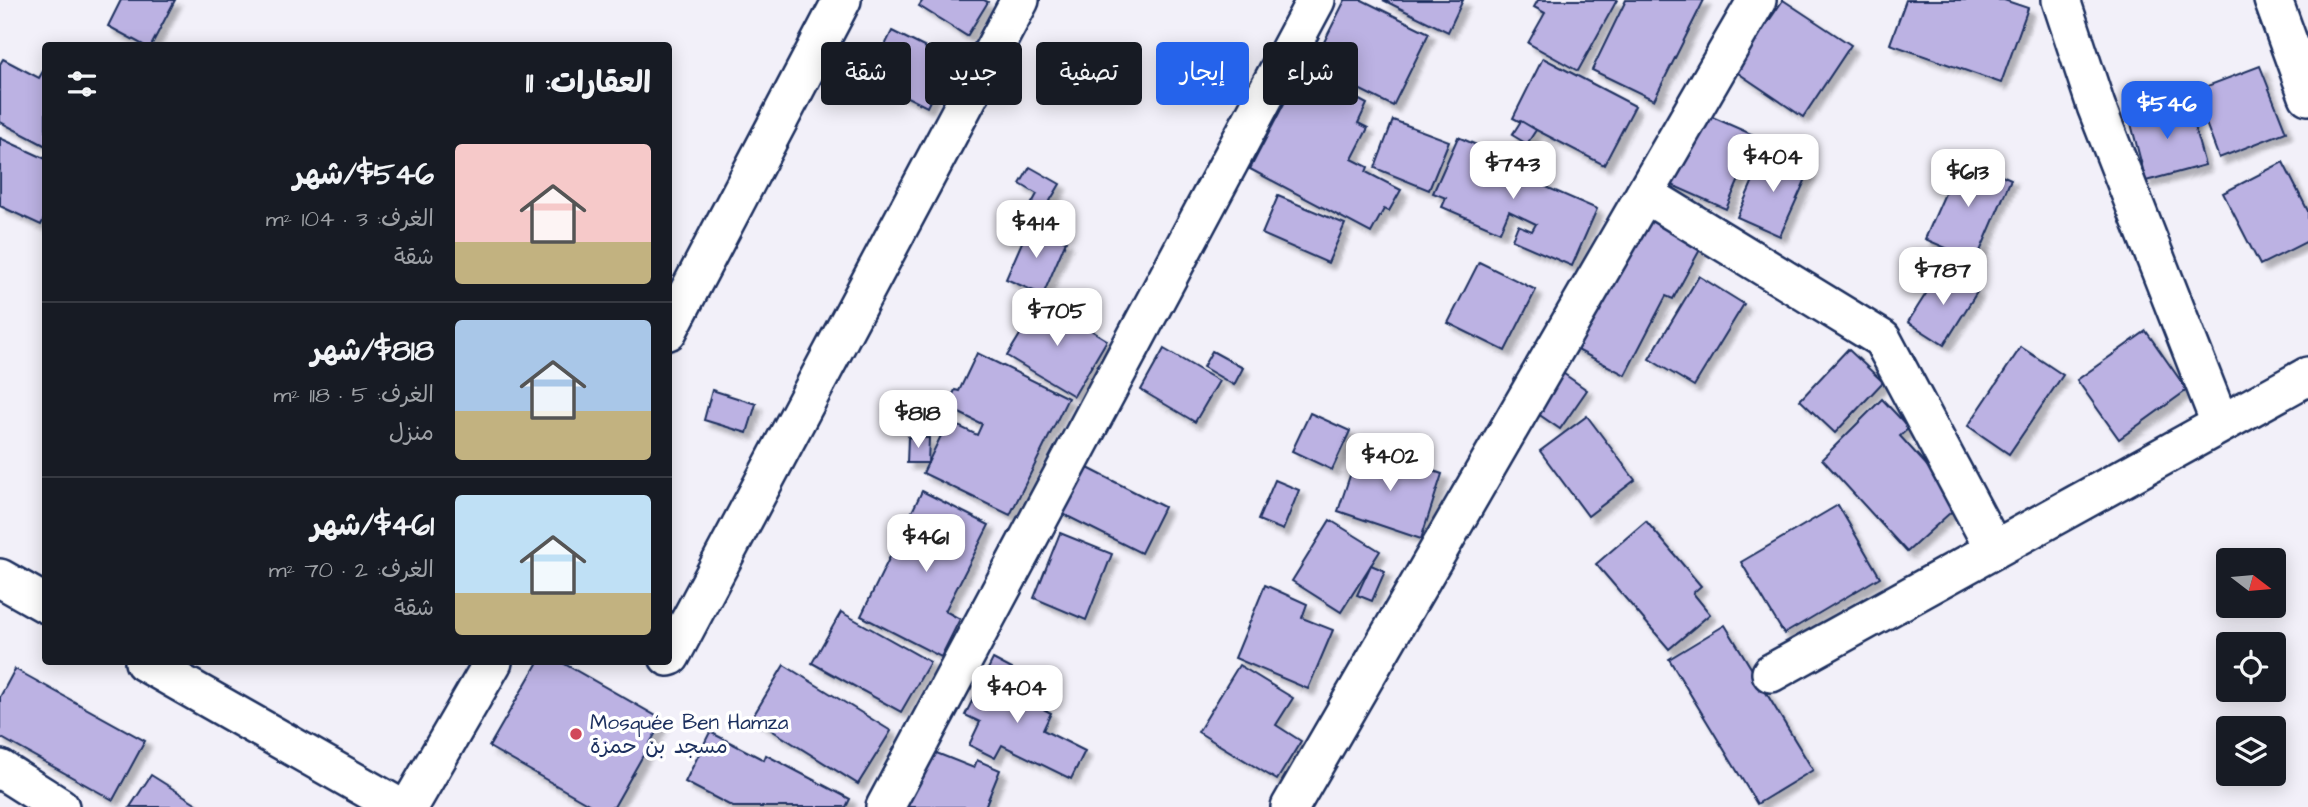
<!DOCTYPE html>
<html lang="ar">
<meta charset="utf-8">
<style>
:root{--surface:#171b24;--page:#242831;--text:#f1f3f6;--muted:#9ea1a6;--line:#363941;--accent:#2563eb}
body{margin:0;font-family:"Architects Daughter","Playpen Sans Arabic",sans-serif;background:var(--page);color:var(--text);direction:rtl;height:100vh;display:flex;flex-direction:column;font-size:26px;white-space:nowrap}
*{box-sizing:border-box;margin:0}
p{font-size:23px;color:var(--muted)}
.icon{flex:none;width:38px;height:38px;fill:none;stroke:currentColor;stroke-width:2;stroke-linecap:round;stroke-linejoin:round}
.map{position:relative;flex:1;overflow:hidden;direction:ltr}
.drawer{position:absolute;left:42px;top:42px;width:630px;height:623px;display:flex;flex-direction:column;background:var(--surface);border-radius:7px;box-shadow:0 4px 18px #0003;direction:rtl}
.drawer>*{flex:none}
.banner{position:absolute;left:693px;top:42px;width:665px;height:63px;direction:rtl;display:flex;gap:14px}
.needle{width:46px;rotate:106deg}
.fabs{position:absolute;left:2216px;top:548px;display:grid;gap:14px}
.fabs a{display:grid;place-items:center;width:70px;height:70px;border-radius:7px;background:var(--surface);box-shadow:0 4px 18px #0003;font-size:35px}
.price{position:absolute;translate:-50% -60px;padding:0 16px;border-radius:14px;background:#fff;color:#222;font-size:23px;line-height:46px;filter:drop-shadow(0 2px 4px #0008)}
.price::after{content:'';position:absolute;left:50%;top:42px;width:21px;height:16px;margin-left:-10px;background:inherit;clip-path:polygon(0 0,100% 0,50% 100%)}
.price.current{background:var(--accent);color:#fff}
ul{padding:0;list-style:none}
li{display:flex;align-items:center;gap:21px;height:175px;padding:0 21px}
li+li{border-top:2px solid var(--line)}
li span{display:grid;place-items:center;flex:none;width:196px;height:140px;border-radius:7px;color:#555}
li>.icon{margin-inline-start:auto}
span .icon{width:84px;height:84px;fill:#fffc;stroke-width:1}
li b{font-size:30px}
h2{display:flex;justify-content:space-between;align-items:center;height:84px;padding:0 21px;font-size:30px}
.tag{padding:0 24px;border-radius:7px;background:var(--surface);box-shadow:0 4px 18px #0003;font-size:24px;line-height:63px}
.tag.current{background:var(--accent);color:#fff}
.map>svg:first-child{display:block}
</style>
<div class="map">
<svg width="2308" height="807" viewBox="0 0 2308 807">
<defs>
<filter id="shadow"><feDropShadow dx="6" dy="6" stdDeviation="2" flood-color="#0004"/></filter>
</defs>
<rect width="100%" height="100%" fill="#f2f0f9"/>
<filter id="ink" filterUnits="userSpaceOnUse"><feTurbulence type="fractalNoise" baseFrequency=".0143" numOctaves="2"/><feDisplacementMap in="SourceGraphic" scale="14" xChannelSelector="R" yChannelSelector="G"/><feConvolveMatrix kernelMatrix="1 2 1 2 8 2 1 2 1" color-interpolation-filters="sRGB"/></filter>
<g filter="url(#ink)">
<g fill="#bcb2e3" stroke="#1b2f5e" stroke-width="2" filter="url(#shadow)">
<path d="M121,0H175L151,46H145L108,26Z"/>
<path d="M923,0H984L988,2L967,36L919,6Z"/>
<path d="M1345,0H1362L1429,33L1393,106L1312,66Z"/>
<path d="M1383,0H1463L1448,32Z"/>
<path d="M1538,0H1617L1578,71L1528,43L1545,13L1534,7Z"/>
<path d="M1626,0H1704L1654,100L1592,70Z"/>
<path d="M1783,0L1851,45L1803,117L1735,71Z"/>
<path d="M1906,0H2004L2028,8L2001,83L1890,44Z"/>
<path d="M892,31L950,60L927,107L869,78Z"/>
<path d="M1543,58L1635,106L1604,165L1513,118Z"/>
<path d="M3,59L39,78L46,66V146L0,122V64Z"/>
<path d="M2260,66L2286,132L2219,158L2194,91Z"/>
<path d="M1302,69L1367,104L1358,123L1368,128L1352,159L1368,167L1366,172L1401,190L1389,211L1384,209L1371,233L1250,169Z"/>
<path d="M2187,101L2205,165L2146,181L2129,116Z"/>
<path d="M1694,109L1758,137L1726,209L1663,181Z"/>
<path d="M1393,120L1449,141L1429,190L1375,168Z"/>
<path d="M1521,121L1536,130L1527,144L1512,135Z"/>
<path d="M1458,137L1541,173L1537,183L1597,209L1572,266L1512,240L1518,225L1532,231L1536,224L1509,211L1500,232L1442,207L1446,198L1433,193Z"/>
<path d="M0,138L46,159V215L41,225L0,206Z"/>
<path d="M1526,149L1545,157L1539,170L1521,161Z"/>
<path d="M1765,153L1809,172L1780,236L1737,217Z"/>
<path d="M1961,157L2011,179L1976,261L1925,239Z"/>
<path d="M2283,162L2308,211V241L2260,265L2223,193Z"/>
<path d="M1030,167L1060,184L1038,221L1026,214L1037,194L1020,184Z"/>
<path d="M1278,196L1345,224L1328,263L1262,234Z"/>
<path d="M1647,218L1702,246L1673,299L1666,296L1625,375L1568,345Z"/>
<path d="M1029,226L1066,241L1043,295L1006,279Z"/>
<path d="M1479,262L1536,290L1505,351L1448,323Z"/>
<path d="M1941,270L1977,292L1944,345L1908,322Z"/>
<path d="M1699,276L1744,304L1694,386L1649,359Z"/>
<path d="M1041,300L1107,340L1074,396L1007,356Z"/>
<path d="M2146,331L2187,390L2119,439L2077,380Z"/>
<path d="M2021,347L2063,375L2009,454L1968,426Z"/>
<path d="M1164,349L1219,381L1195,422L1141,390Z"/>
<path d="M1848,349L1883,382L1835,433L1800,400Z"/>
<path d="M1212,351L1243,368L1234,385L1203,367Z"/>
<path d="M977,353L1068,398L1010,515L923,473L948,421L977,435L982,424L947,407L955,390L959,391Z"/>
<path d="M1557,369L1587,390L1560,429L1531,409Z"/>
<path d="M712,390L756,404L747,433L704,420Z"/>
<path d="M1882,399L1909,428L1900,436L1961,503L1907,552L1822,459Z"/>
<path d="M1310,413L1350,431L1332,470L1292,451Z"/>
<path d="M1587,416L1635,480L1588,516L1540,451Z"/>
<path d="M908,437L929,438L928,463H907Z"/>
<path d="M1360,446L1442,474L1421,539L1338,511Z"/>
<path d="M1082,465L1164,507L1141,553L1059,512Z"/>
<path d="M1275,480L1299,490L1283,530L1258,520Z"/>
<path d="M922,491L989,525L945,611L960,619L941,657L861,616Z"/>
<path d="M1838,505L1880,577L1784,634L1741,562Z"/>
<path d="M1330,520L1380,551L1341,612L1292,581Z"/>
<path d="M1646,521L1701,586L1693,593L1710,614L1669,649L1596,564Z"/>
<path d="M1060,533L1112,554L1086,620L1034,598Z"/>
<path d="M1371,565L1385,571L1372,601L1357,595Z"/>
<path d="M1265,585L1307,604L1302,618L1333,630L1308,689L1235,658Z"/>
<path d="M841,612L930,662L901,712L812,663Z"/>
<path d="M1725,625L1813,770L1757,804L1669,659Z"/>
<path d="M993,659L1012,669L1003,688L1051,713L1043,730L1085,751L1071,779L1002,745L995,758L969,745L980,722L965,715Z"/>
<path d="M538,662H561L663,720L614,807H594L489,747Z"/>
<path d="M784,665L891,731L858,784L752,718Z"/>
<path d="M1239,665L1293,698L1276,725L1301,741L1277,780L1198,732Z"/>
<path d="M15,669L145,741L113,800L0,737V697Z"/>
<path d="M710,732L764,760L766,755L850,799L846,807H733L685,782Z"/>
<path d="M924,748L974,768L977,760L1000,770L985,807H901Z"/>
<path d="M151,775L197,804L195,807H130Z"/>
</g>
<g fill="none" stroke-linecap="round" stroke-linejoin="round">
<g stroke="#1b2f5e" stroke-width="42">
<g id="street">
<path d="M2061,0L2096,106L2220,423"/>
<path d="M2273,0L2308,96"/>
<path d="M1645,194L1882,339L1994,549"/>
<path d="M668,331L842,0"/>
<path d="M0,578L46,604"/>
<path d="M668,657L671,656L1020,0"/>
<path d="M144,662L399,807"/>
<path d="M1771,673L2308,376"/>
<path d="M0,769L60,807"/>
<path d="M409,807L493,662"/>
<path d="M885,807L1316,0"/>
<path d="M1290,807L1757,0"/>
</g>
</g>
<use href="#street" stroke="#fff" stroke-width="37"/>
</g>
</g>
<circle fill="#d1495b" stroke="#fff" stroke-width="2.5" cx="576" cy="734" r="7"/>
<g text-anchor="middle" dominant-baseline="central" stroke-width="7" stroke-linejoin="round" paint-order="stroke">
<g font-size="21" fill="#1b2f5e" stroke="#fff" text-anchor="start">
<text x="590" y="722">Mosquée Ben Hamza<tspan x="590" dy="24">مسجد بن حمزة</tspan></text>
</g>
</g>
</svg>
<div class="fabs">
<a><svg class="needle" viewBox="-14 -14 28 28"><path d="M0-13l5 13h-10z" fill="#e53935"/><path d="M0 13l5-13h-10z" fill="#9ea1a6"/></svg></a>
<a><svg class="icon" aria-label="locate" viewBox="0 0 24 24"><circle cx="12" cy="12" r="6"/><path d="M12 2v4M12 18v4M2 12h4M18 12h4"/></svg></a>
<a><svg class="icon" aria-label="layers" viewBox="0 0 24 24"><path d="M12 4l9 5-9 5-9-5zM3 14l9 5 9-5"/></svg></a>
</div>
<b class="price current" style="left:2167px;top:141px">$546</b>
<b class="price" style="left:1773px;top:194px">$404</b>
<b class="price" style="left:1513px;top:201px">$743</b>
<b class="price" style="left:1968px;top:209px">$613</b>
<b class="price" style="left:1036px;top:260px">$414</b>
<b class="price" style="left:1943px;top:307px">$787</b>
<b class="price" style="left:1057px;top:348px">$705</b>
<b class="price" style="left:918px;top:450px">$818</b>
<b class="price" style="left:1390px;top:493px">$402</b>
<b class="price" style="left:926px;top:574px">$461</b>
<b class="price" style="left:1017px;top:725px">$404</b>
<div class="banner">
<a class="tag">شراء</a>
<a class="tag current">إيجار</a>
<a class="tag">تصفية</a>
<a class="tag">جديد</a>
<a class="tag">شقة</a>
</div>
<section class="drawer">
<h2>العقارات: 11<svg class="icon" aria-label="filters" viewBox="0 0 24 24"><path d="M4 7h16M4 17h16"/><circle cx="9" cy="7" r="2"/><circle cx="15" cy="17" r="2"/></svg></h2>
<ul>
<li><span style="background:linear-gradient(#f6c9c9 70%,#c2b280 0)"><svg class="icon" aria-label="home" viewBox="0 0 24 24"><path d="M3 11l9-7 9 7M6 9v11h12V9"/></svg></span><div><b>$546/شهر</b><p>الغرف: 3 · 104 m²</p><p>شقة</p></div></li>
<li><span style="background:linear-gradient(#a9c7e8 65%,#c2b280 0)"><svg class="icon" aria-label="home" viewBox="0 0 24 24"><path d="M3 11l9-7 9 7M6 9v11h12V9"/></svg></span><div><b>$818/شهر</b><p>الغرف: 5 · 118 m²</p><p>منزل</p></div></li>
<li><span style="background:linear-gradient(#bfe0f5 70%,#c2b280 0)"><svg class="icon" aria-label="home" viewBox="0 0 24 24"><path d="M3 11l9-7 9 7M6 9v11h12V9"/></svg></span><div><b>$461/شهر</b><p>الغرف: 2 · 70 m²</p><p>شقة</p></div></li>
</ul>
</section>
</div>
